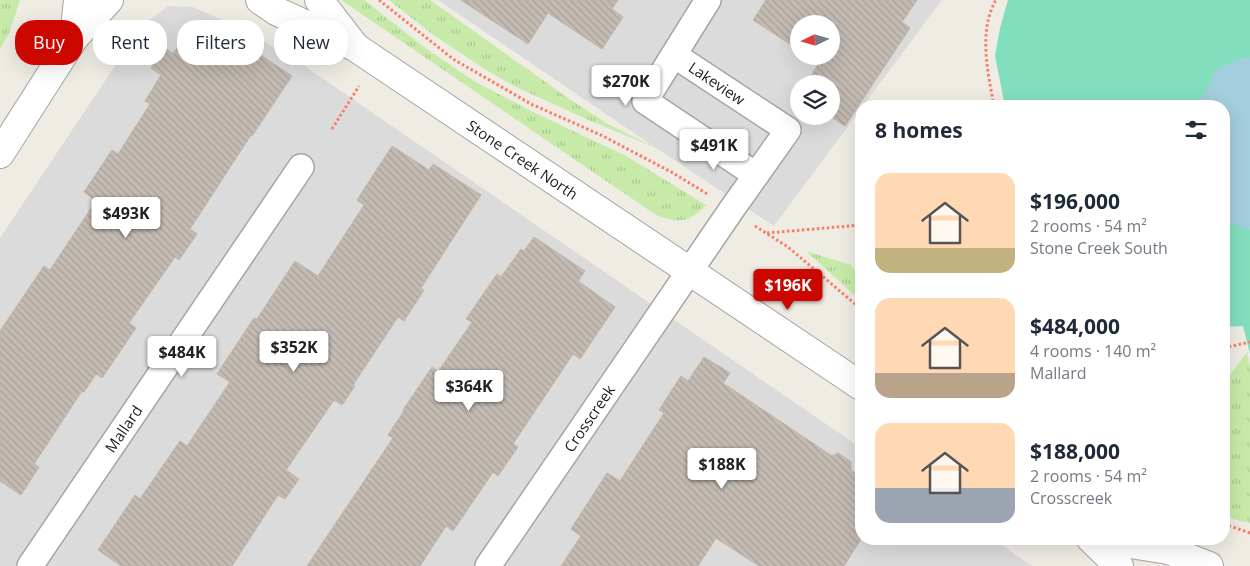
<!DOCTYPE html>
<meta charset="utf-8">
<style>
:root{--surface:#fff;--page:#f6f6f7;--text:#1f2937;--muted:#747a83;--accent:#cc0700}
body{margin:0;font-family:"Open Sans",sans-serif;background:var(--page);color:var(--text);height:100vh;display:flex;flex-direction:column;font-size:19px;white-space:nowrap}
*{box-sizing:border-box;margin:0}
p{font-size:16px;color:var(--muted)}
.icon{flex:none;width:28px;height:28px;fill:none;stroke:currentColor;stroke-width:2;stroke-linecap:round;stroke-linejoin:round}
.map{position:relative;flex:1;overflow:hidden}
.panel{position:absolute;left:855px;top:100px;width:375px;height:445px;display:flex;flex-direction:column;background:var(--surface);border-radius:20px;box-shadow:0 5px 20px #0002}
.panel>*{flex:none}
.top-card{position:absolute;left:15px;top:20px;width:475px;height:45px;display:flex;gap:10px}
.needle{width:32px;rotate:265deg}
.controls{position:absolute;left:790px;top:15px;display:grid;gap:10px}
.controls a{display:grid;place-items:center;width:50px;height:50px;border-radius:50%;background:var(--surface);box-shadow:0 5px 20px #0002;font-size:25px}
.price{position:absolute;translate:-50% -42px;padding:0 11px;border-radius:5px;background:#fff;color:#222;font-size:16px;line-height:32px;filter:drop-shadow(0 1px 2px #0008)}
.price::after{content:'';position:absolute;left:50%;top:30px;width:15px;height:11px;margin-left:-8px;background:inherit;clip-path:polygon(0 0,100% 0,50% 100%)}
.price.current{background:var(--accent);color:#fff}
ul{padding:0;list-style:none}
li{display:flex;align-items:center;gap:15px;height:125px;padding:0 20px}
li span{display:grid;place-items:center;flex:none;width:140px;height:100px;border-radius:15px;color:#555}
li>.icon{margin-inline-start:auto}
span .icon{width:60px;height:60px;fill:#fffc;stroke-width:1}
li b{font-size:21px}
h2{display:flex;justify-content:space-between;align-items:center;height:60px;padding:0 20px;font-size:21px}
.tag{padding:0 18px;border-radius:20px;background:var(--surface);box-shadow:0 5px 20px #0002;font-size:18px;line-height:45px}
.tag.current{background:var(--accent);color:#fff}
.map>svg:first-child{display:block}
</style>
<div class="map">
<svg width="1250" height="566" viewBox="0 0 1250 566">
<defs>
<pattern id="grass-tufts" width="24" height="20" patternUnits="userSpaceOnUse" patternTransform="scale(1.25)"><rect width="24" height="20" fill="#c7eaa9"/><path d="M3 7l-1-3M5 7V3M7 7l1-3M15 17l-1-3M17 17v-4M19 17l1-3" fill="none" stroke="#aac891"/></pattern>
<pattern id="building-back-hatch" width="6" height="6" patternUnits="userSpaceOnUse" patternTransform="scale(1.25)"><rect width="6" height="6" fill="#c4bbb3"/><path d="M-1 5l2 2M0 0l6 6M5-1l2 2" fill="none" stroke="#a8a09a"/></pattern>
</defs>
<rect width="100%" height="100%" fill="#efece4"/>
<g fill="#dcdbdb" fill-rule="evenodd">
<path d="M438,0H942L863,106H861V109L774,226L656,148ZM799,24H831V56H799ZM799,84H831V116H799Z"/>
<path d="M168,6L193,7L241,28L300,63L861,448V539H993L1032,566H0V238L141,27Z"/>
</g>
<g fill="url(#grass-tufts)">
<path d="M0,0H20L9,33L0,49Z"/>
<path d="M341,0H364L424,47L474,81L533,112L626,156L706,205C689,223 678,224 656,215Z"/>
<path d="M389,0H430L568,98L608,124L656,148L586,119L514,86L486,70L432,34Z"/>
<path d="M806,251L851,265L861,279V301Z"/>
<path d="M1247,352L1250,366V523L1224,517V418L1229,404L1230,375Z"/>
</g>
<path fill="#81dfbe" d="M1008,0H1250V354L1243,326L1224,327V106H1005L995,56L1000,28Z"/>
<path fill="#a3cedd" d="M1250,57V230L1224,221V106H1198L1215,71L1237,59Z"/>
<g fill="url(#building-back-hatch)" stroke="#c1b3a6">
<path d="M461,0H618L612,9L623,17L602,49L548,13L528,44Z"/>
<path d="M766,0H917L902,22L910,28L845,126L830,116L831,84H806L819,63L808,56H831V24H799V50L753,20Z"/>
<path d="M192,25L248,63L256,52L292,76L252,136L251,135L190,229L197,234L179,260L175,257L129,323L136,328L102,378L96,374L84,392L82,391L34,464L39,467L21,495L0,481V331L44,266L50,270L96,201L84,192L112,150L118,154L150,104L145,101L161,75L151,68L165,48L173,54Z"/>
<path d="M392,146L429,170L433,164L481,195L421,288L424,290L404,321L398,317L353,385L355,386L342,405L334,400L286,470L299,479L285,499L278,495L232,566H121L98,550L135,495L140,499L180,441L187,446L230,382L217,374L254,318L257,319L295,261L318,276L364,205L357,200Z"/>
<path d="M534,237L585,271L578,281L615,307L580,359L573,354L513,444L518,447L498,476L493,472L453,531L446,526L420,566H307L393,438L388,435L404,411L403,410L432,367L438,372L472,322L466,319L497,274L501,277L521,249L524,251Z"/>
<path d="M704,357L730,373L723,383L832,456L838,453L851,462V470L861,477V539L844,566H759L716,538L698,566H561L581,536L571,529L607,473L620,481L664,413L659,410L681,376L688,381Z"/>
</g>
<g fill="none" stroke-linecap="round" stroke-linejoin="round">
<g stroke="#a5a5a5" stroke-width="28">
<g id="minor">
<path d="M708,0L645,101L756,175"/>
<path id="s1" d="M30,566L301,167"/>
<path id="s2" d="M488,566L732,209L788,130L674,55"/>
</g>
</g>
<g stroke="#a5a5a5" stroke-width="30">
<g id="tertiary">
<path id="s3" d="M260,0L276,11L355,47L861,386"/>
<path d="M319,0L353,44"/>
<path d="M74,38L78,0"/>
<path d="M0,154L74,38L109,0"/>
<path d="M1091,539L1119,566"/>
<path d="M1099,539L1168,550L1209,566"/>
</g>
</g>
<g stroke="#fb7d69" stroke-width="3" stroke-dasharray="2.5 2.5" stroke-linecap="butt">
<path d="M379,0L453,59L531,104L603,136L673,173L709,195"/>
<path d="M994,106C988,73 978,31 996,0"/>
<path d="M332,129L359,86"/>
<path d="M755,226L788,247L861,309"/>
<path d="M767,233L861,225"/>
<path d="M1224,348L1250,342"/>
<path d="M1224,377V406"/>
<path d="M1224,524L1250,533"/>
</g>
<use href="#minor" stroke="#fff" stroke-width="25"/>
<use href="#tertiary" stroke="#fff" stroke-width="28"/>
</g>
<g text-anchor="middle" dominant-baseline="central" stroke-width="4" stroke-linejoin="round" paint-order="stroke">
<g font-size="15" fill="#1e1e1e" stroke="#fff">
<text transform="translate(717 83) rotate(34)">Lakeview</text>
<text stroke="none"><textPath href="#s3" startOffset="308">Stone Creek North</textPath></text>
<text stroke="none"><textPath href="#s2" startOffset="179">Crosscreek</textPath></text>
<text stroke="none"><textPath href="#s1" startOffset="166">Mallard</textPath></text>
</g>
</g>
</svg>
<div class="controls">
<a><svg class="needle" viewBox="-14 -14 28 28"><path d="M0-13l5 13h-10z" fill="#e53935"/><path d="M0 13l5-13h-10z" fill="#747a83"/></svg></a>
<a><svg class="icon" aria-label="layers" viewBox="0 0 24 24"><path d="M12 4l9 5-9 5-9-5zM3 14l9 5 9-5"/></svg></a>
</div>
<b class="price" style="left:626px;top:107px">$270K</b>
<b class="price" style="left:714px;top:171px">$491K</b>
<b class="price" style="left:126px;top:239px">$493K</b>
<b class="price current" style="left:788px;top:311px">$196K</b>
<b class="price" style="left:294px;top:373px">$352K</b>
<b class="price" style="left:182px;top:378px">$484K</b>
<b class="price" style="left:469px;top:412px">$364K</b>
<b class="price" style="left:722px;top:490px">$188K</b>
<div class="top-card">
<a class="tag current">Buy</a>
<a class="tag">Rent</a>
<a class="tag">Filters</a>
<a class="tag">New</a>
</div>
<section class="panel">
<h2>8 homes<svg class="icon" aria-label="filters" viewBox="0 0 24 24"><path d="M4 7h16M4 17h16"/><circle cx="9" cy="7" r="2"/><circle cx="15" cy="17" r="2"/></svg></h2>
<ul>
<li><span style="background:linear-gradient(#ffd9b3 75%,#c2b280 0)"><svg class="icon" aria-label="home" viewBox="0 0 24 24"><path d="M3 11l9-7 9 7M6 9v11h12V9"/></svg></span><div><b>$196,000</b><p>2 rooms · 54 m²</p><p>Stone Creek South</p></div></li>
<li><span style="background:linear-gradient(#ffd9b3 75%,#b9a48a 0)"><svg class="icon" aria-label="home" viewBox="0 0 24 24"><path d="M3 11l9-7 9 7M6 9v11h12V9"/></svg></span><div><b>$484,000</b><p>4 rooms · 140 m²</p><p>Mallard</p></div></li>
<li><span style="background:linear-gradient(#ffd9b3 65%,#9aa5b1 0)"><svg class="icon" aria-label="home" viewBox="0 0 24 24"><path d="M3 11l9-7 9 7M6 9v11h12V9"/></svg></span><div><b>$188,000</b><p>2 rooms · 54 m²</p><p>Crosscreek</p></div></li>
</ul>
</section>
</div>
